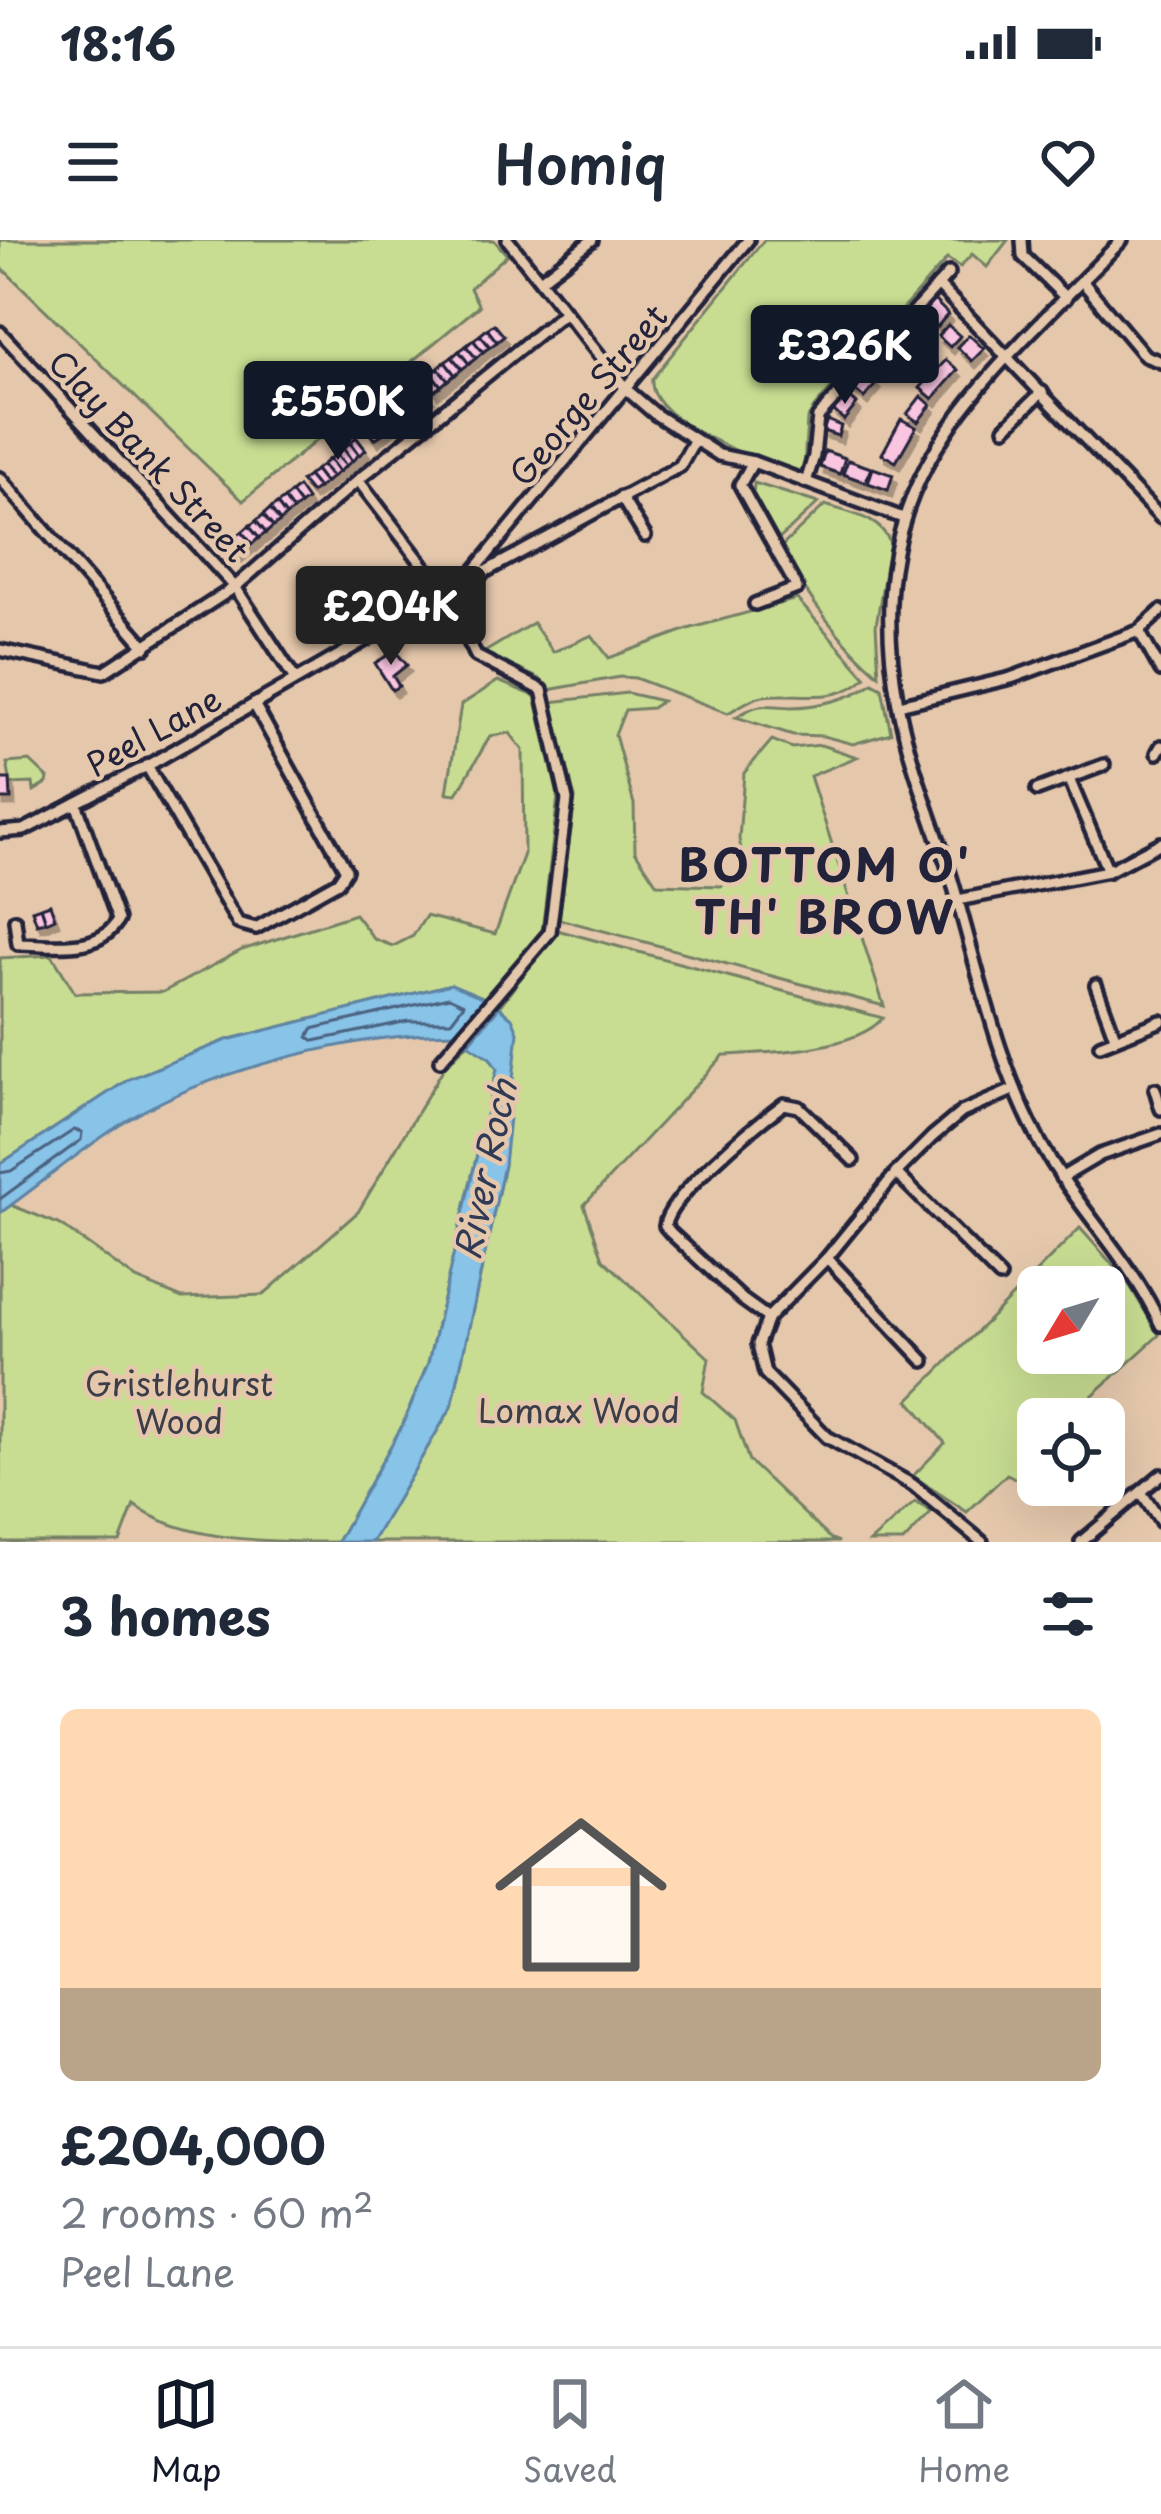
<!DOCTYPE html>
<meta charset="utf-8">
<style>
:root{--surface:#fff;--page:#f2f2f3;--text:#1f2937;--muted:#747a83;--line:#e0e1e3;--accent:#111827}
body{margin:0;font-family:"Playpen Sans",sans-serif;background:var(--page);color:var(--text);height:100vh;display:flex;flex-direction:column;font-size:45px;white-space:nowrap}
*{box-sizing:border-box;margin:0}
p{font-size:39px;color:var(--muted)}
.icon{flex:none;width:66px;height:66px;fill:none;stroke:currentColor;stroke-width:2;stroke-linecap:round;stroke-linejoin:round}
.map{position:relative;height:1302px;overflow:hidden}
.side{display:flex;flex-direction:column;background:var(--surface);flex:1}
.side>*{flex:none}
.needle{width:78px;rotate:232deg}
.fabs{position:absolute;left:1017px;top:1026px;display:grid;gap:24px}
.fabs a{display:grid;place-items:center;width:108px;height:108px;border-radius:18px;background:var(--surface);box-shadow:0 12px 48px #0002;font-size:60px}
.price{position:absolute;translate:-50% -102px;padding:0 27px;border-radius:12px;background:var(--accent);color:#fff;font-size:39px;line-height:78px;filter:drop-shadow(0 3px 6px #0008)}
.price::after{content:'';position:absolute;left:50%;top:72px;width:36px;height:27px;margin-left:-18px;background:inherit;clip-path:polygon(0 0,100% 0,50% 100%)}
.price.selected{background:#222;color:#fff}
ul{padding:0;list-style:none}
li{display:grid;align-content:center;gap:24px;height:636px;padding:0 60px}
li span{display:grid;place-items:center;height:372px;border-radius:18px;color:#555}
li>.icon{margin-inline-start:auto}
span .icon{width:216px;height:216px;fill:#fffc;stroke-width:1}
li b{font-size:51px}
h2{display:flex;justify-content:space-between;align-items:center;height:144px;padding:0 60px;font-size:51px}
.status{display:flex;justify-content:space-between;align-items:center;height:84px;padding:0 60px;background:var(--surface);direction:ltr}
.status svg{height:33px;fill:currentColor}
header{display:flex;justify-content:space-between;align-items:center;height:156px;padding:0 60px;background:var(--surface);font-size:54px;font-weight:600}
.tabs{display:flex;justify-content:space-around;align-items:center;height:168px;border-top:3px solid var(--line);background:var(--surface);font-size:33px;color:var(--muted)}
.tabs a{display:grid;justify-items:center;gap:6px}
.tabs .selected{color:var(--accent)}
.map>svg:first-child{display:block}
</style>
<div class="status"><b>18:16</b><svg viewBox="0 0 49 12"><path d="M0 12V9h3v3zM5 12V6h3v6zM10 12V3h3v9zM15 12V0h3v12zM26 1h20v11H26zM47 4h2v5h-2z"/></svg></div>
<header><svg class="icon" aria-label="menu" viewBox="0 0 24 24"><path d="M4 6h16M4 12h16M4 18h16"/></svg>Homiq<svg class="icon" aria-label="heart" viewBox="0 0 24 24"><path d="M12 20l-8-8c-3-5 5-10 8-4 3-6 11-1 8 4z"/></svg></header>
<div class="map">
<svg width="1161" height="1302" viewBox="0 0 1161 1302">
<defs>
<filter id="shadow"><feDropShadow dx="4" dy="7" stdDeviation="0" flood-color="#0004"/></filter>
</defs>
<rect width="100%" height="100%" fill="#e5c8ac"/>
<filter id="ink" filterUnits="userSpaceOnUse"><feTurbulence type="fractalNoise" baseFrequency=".00833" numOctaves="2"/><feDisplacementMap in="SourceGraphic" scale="24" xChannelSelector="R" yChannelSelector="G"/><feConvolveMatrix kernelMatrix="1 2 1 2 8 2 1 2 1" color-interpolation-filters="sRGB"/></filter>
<g filter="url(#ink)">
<g fill="#c8dd92" stroke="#758066" stroke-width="3" fill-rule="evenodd">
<path d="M0,0H494L507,15L470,48L479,66L243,261L0,26Z"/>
<path d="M764,0H1008L987,27L972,14L960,27L947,19L814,168L807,179L804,227L797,235C763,221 647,183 652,139Z"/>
<path d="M754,243L818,263L777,301L753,258Z"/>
<path d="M825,265C849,273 881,277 890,303L876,385L879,435C838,400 806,355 780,308Z"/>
<path d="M797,359L866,437C837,466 799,451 763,456C751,458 739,467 728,473L635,438L620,437L548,450L540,439L483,413L533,383L553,412L592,395L609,418L688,389Z"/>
<path d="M498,441L535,456L558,556L542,692L487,759L451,744L227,800L129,839L0,924V718L52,715L75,753L163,752L242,710L355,674L374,699L393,706L413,696L426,676L495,694L524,614L523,510L510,493L490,496L457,554L447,553L461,465Z"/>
<path d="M873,443L882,448L891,493L853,504L823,496L793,495L736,477C762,461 763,466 790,467C817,467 851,459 873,443Z"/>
<path d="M627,453L662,461L652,468L625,470L615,495L634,564L635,611L657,644L721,646L746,634L739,599L744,533L772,500L792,508L821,505L857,517L810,536L884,766L559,679L575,558L550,462Z"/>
<path d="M30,521L48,538L47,543L34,551L33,543L11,544L7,523Z"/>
<path d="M557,690L883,778C854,811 767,813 724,815L584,965L603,1019L709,1118L703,1152L735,1180L749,1221L831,1299L839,1302H372L452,1166L504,925L511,778L499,767Z"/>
<path d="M468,804L490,818L497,829L428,1123L403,1184L337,1302C272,1302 183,1302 134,1265L120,1302H0V973L11,965L61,985L136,1039L182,1058L263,1055L358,972L445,826Z"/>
<path d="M1080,988L1127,1041L1159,1095L1092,1156L1106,1176L1102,1179H1038V1236L1028,1245L1007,1234L967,1272L913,1236L945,1203L909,1160ZM1038,1047H1104V1113H1038Z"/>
<path d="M915,1262L932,1272L903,1302H870Z"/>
</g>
<g fill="#88c3e8" stroke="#5f83a3" stroke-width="3">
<path d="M451,744L487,759L458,793C360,793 211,829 128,880C83,907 43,943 0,973V924L129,839L227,800Z"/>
<path d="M499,767L512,778L518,792L504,925L452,1166L372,1302H337L403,1184L428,1123L497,829L490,818L468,804Z"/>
</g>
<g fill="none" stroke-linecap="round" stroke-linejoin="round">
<g stroke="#4b6280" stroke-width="3">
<path d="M449,757L464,764L451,781H408L314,801L308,797L312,789Z"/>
<path d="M0,933L11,931L74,890L82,892L81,900L0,959"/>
</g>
</g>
<g fill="#fac5e1" stroke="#22223b" stroke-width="3" filter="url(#shadow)">
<path d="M934,60L948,74L937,87L922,72Z"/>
<path d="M494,84L504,96L497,102L487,89Z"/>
<path d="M948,85L960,96L950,107L938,96Z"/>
<path d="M487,89L497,102L490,107L480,95Z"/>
<path d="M904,89L918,101L904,116L890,104Z"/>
<path d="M480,95L490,107L483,112L473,100Z"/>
<path d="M969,95L984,109L972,121L957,107Z"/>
<path d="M473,100L483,112L476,118L466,106Z"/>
<path d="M466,106L476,118L469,124L459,111Z"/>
<path d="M886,110L897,121L884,136L872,125Z"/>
<path d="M459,111L469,124L462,129L452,117Z"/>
<path d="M452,117L462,129L455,135L445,122Z"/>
<path d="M946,120L958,130L933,159L920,148Z"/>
<path d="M445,122L455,135L448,140L438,128Z"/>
<path d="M438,128L448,140L441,146L431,133Z"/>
<path d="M431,133L441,146L434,151L425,139Z"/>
<path d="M865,133L877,143L864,158L852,148Z"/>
<path d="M420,143L430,155L423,161L413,148Z"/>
<path d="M413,148L423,161L416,166L406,154Z"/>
<path d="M406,154L416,166L409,172L400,159Z"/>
<path d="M846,154L857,164L844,180L832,169Z"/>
<path d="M921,156L931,165L918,182L907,174Z"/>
<path d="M400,159L409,172L402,177L393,165Z"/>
<path d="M393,165L402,177L396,183L386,171Z"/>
<path d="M386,171L396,183L388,188L379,176Z"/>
<path d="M379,176L388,188L382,194L372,182Z"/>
<path d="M901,179L916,187L896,222L882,214Z"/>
<path d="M827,180L841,186L838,196L823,191Z"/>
<path d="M372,182L382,194L375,199L365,187Z"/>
<path d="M356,197L366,210L359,215L350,203Z"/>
<path d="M350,203L359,215L352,221L343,208Z"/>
<path d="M343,208L352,221L346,226L336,214Z"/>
<path d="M825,211L845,218L840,234L820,227Z"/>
<path d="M336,214L346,226L339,232L329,219Z"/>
<path d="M329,219L339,232L332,237L322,225Z"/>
<path d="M848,220L871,228L865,242L843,234Z"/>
<path d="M322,225L332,237L325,243L315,230Z"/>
<path d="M873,228L893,235L888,250L868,243Z"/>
<path d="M315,230L325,243L318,248L308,236Z"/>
<path d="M308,236L318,248L311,253L301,241Z"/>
<path d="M298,247L307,260L300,265L291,253Z"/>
<path d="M291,253L300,265L293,271L284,259Z"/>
<path d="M284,259L293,271L286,276L277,264Z"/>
<path d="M277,264L286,276L280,282L270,269Z"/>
<path d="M270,269L280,282L273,287L263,275Z"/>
<path d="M263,275L273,287L266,293L256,281Z"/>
<path d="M256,281L266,293L259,298L249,286Z"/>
<path d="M249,286L259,298L252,304L242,292Z"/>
<path d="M242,292L252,304L245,309L235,297Z"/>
<path d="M235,297L245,309L238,315L228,303Z"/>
<path d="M395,411L407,425L393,436L399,446L392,450L375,423Z"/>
<path d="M0,539H10L11,559H0Z"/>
<path d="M50,664L55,678L46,682L41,667Z"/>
<path d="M41,667L46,682L37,684L32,670Z"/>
</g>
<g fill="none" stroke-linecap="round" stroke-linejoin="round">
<g stroke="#22223b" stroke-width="18">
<g id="minor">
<path d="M508,0L627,150L655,174L719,215L753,222L903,278"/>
<path d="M1022,0L1023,16L1066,58"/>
<path d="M1122,0C979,147 856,235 898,464C909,522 933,581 951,637C977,724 997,825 1041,904C1076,967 1130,1018 1161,1085"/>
<path d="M540,40L592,0"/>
<path d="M1082,41L1145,116L1161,122"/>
<path d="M938,45L1161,278"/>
<path d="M0,92L235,347L295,439"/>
<path d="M1005,188L1042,152"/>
<path d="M753,222L740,245L797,348L755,364"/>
<path d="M0,238L146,407"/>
<path d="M358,240L446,355L476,416L542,450L567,560L550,692L440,821"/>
<path d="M806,242L814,216L818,177L949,33"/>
<path d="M621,257L645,296"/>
<path d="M469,337L748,0"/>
<path d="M1139,391L1161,431"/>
<path d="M0,410L104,432L235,347L358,240L565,72"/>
<path d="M899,465L1011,438L1139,391L1161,371"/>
<path d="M1157,513L1161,506"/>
<path d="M147,526L238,683L256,688L338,642L346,630L254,464"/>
<path d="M1069,539L1108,631"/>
<path d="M1037,550L1104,525"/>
<path d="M0,592L24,590L147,526L466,342L680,226L694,201"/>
<path d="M958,660L1108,631L1161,603"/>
<path d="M15,680L18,704C51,704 100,714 118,680L76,563"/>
<path d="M1096,745L1115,797"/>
<path d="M1100,805L1161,781"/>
<path d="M1155,849L1161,869"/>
<path d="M896,933L1000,1037"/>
<path d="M1061,938L1100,915L1161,894"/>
<path d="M827,1018L924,1121"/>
<path d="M768,1078L743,1060L671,993L665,986C667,957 757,884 784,864L799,867L853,920"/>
<path d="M1141,1252L1161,1282"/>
<path d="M982,1302L913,1245L827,1197L765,1133L758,1104L768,1078L827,1018L896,933L932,897L962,872L1015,849"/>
<path d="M1081,1302L1161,1235"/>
</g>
</g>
<use href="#minor" stroke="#e5c8ac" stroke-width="9"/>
</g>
</g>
<g text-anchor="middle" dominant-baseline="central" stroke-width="9" stroke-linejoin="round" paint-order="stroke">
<g font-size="33" fill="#22223b" stroke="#e5c8ac">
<text transform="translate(587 154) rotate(-50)">George Street</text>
<text transform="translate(150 215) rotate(47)">Clay Bank Street</text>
<text transform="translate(153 490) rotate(-29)">Peel Lane</text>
</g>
<g font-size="33" fill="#3b3e48" stroke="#e5c8ac">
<text x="179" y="1142">Gristlehurst<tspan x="179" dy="38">Wood</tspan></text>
<text x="579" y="1169">Lomax Wood</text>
</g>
<g font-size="36" font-style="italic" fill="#313a55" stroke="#e5c8ac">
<text transform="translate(484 929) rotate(-78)">River Roch</text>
</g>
<g font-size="45" font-weight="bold" letter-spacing="3" fill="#22223b" stroke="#e5c8ac">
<text x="825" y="623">BOTTOM O'<tspan x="825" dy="52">TH' BROW</tspan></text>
</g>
</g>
</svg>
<div class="fabs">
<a><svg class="needle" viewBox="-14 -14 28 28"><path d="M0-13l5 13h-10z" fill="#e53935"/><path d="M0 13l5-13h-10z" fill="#747a83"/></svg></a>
<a><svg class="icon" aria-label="locate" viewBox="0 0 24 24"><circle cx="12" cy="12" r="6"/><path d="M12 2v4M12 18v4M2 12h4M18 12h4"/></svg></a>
</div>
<b class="price" style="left:845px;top:167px">£326K</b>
<b class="price" style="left:338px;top:223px">£550K</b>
<b class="price selected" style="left:391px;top:428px">£204K</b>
</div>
<section class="side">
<h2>3 homes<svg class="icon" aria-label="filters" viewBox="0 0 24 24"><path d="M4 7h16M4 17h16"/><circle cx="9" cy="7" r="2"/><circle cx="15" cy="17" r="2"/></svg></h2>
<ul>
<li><span style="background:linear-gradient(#ffd9b3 75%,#b9a48a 0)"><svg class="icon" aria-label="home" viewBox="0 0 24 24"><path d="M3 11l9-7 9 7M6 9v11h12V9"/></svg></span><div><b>£204,000</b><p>2 rooms · 60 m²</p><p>Peel Lane</p></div></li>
</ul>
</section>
<nav class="tabs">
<a class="selected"><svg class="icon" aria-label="map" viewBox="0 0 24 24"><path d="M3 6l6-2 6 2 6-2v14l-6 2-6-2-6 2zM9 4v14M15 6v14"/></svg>Map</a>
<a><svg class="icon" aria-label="saved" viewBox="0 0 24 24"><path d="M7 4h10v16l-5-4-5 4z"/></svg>Saved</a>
<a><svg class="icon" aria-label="home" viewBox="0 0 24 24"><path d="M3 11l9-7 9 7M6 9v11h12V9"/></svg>Home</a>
</nav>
